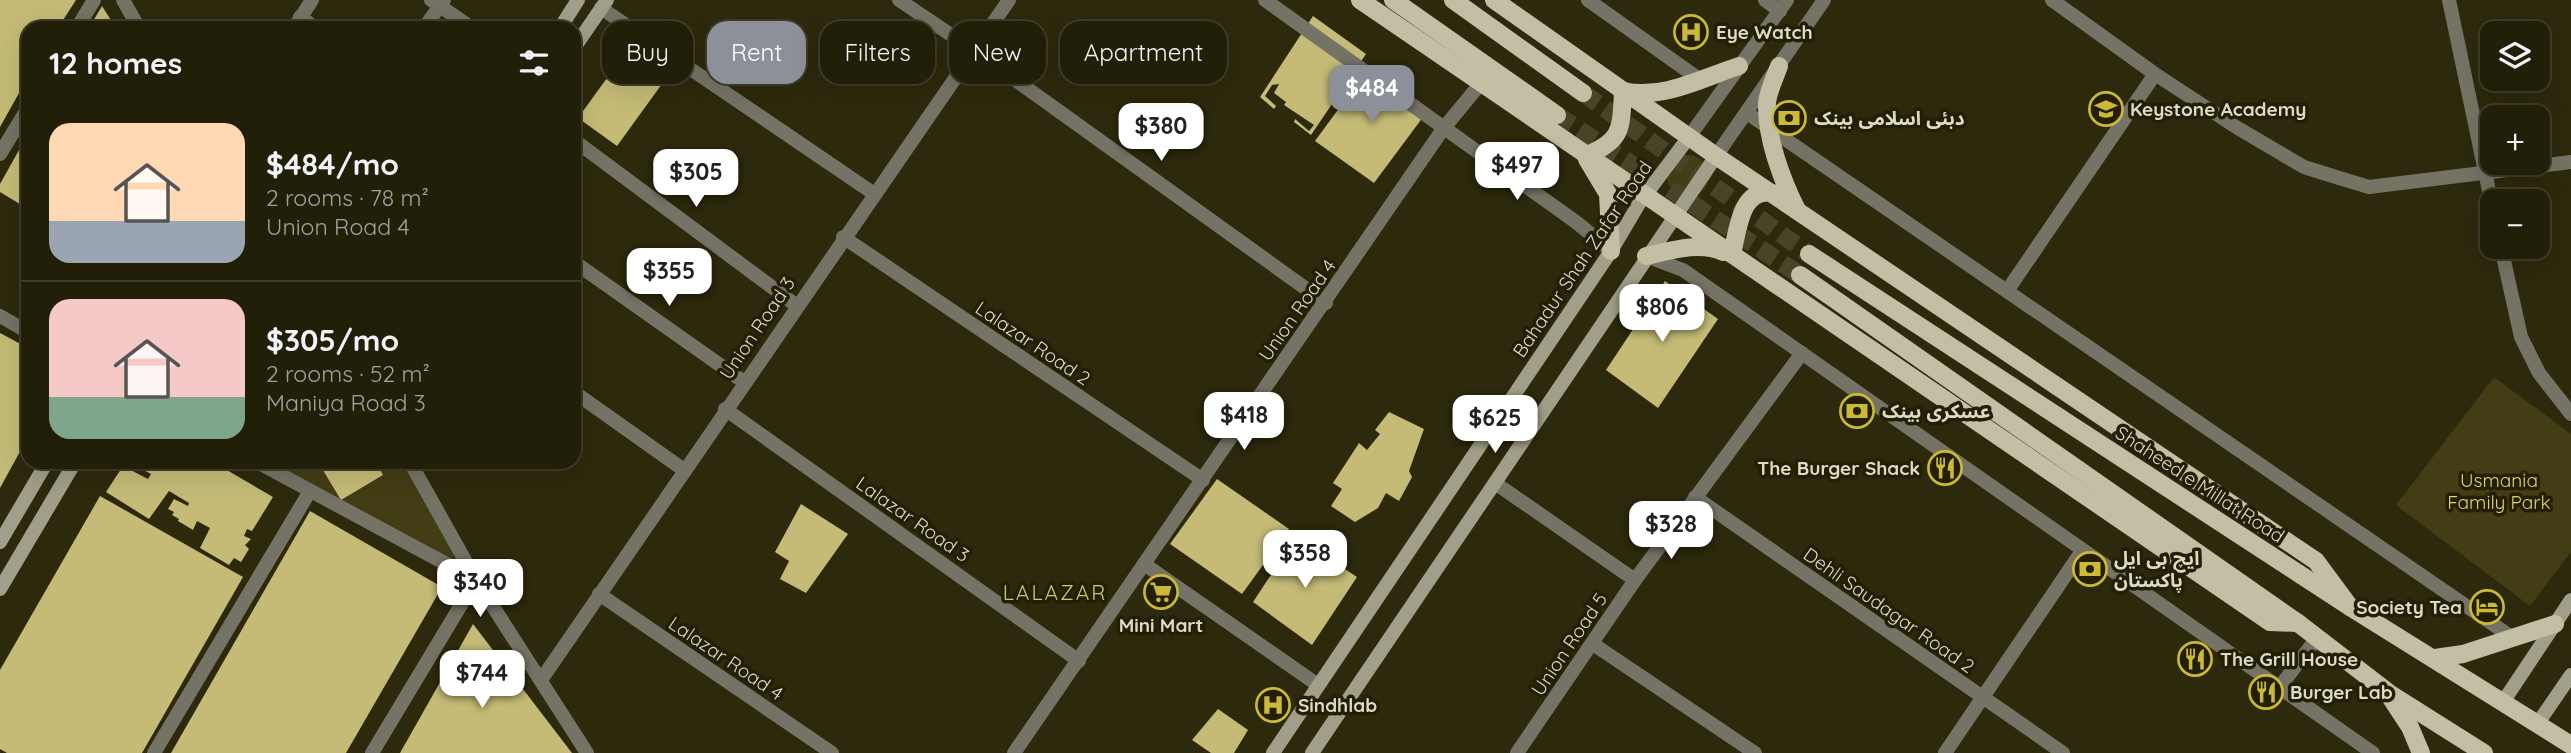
<!DOCTYPE html>
<meta charset="utf-8">
<style>
:root{--surface:#221f09;--page:#2a2712;--text:#f1f3f6;--muted:#a2a29c;--line:#3f3d2a;--accent:#8c9099}
body{margin:0;font-family:Quicksand,"Noto Sans Arabic",sans-serif;background:var(--page);color:var(--text);height:100vh;display:flex;flex-direction:column;font-size:26px;white-space:nowrap}
*{box-sizing:border-box;margin:0}
p{font-size:23px;color:var(--muted)}
.icon{flex:none;width:38px;height:38px;fill:none;stroke:currentColor;stroke-width:2;stroke-linecap:round;stroke-linejoin:round}
.map{position:relative;flex:1;overflow:hidden}
.drawer{position:absolute;left:21px;top:21px;width:560px;height:448px;display:flex;flex-direction:column;background:var(--surface);border-radius:21px;box-shadow:0 7px 28px #0002,0 0 0 2px var(--line)}
.drawer>*{flex:none}
.banner{position:absolute;left:602px;top:21px;width:665px;height:63px;display:flex;gap:14px}
.fabs{position:absolute;left:2480px;top:21px;display:grid;gap:14px}
.fabs a{display:grid;place-items:center;width:70px;height:70px;border-radius:14px;background:var(--surface);box-shadow:0 7px 28px #0002,0 0 0 2px var(--line);font-size:35px}
.price{position:absolute;translate:-50% -60px;padding:0 16px;border-radius:14px;background:#fff;color:#222;font-size:23px;line-height:46px;filter:drop-shadow(0 2px 4px #0008)}
.price::after{content:'';position:absolute;left:50%;top:42px;width:21px;height:16px;margin-left:-10px;background:inherit;clip-path:polygon(0 0,100% 0,50% 100%)}
.price.current{background:var(--accent);color:#fff}
ul{padding:0;list-style:none}
li{display:flex;align-items:center;gap:21px;height:175px;padding:0 28px}
li+li{border-top:2px solid var(--line)}
li span{display:grid;place-items:center;flex:none;width:196px;height:140px;border-radius:21px;color:#555}
li>.icon{margin-inline-start:auto}
span .icon{width:84px;height:84px;fill:#fffc;stroke-width:1}
li b{font-size:30px}
h2{display:flex;justify-content:space-between;align-items:center;height:84px;padding:0 28px;font-size:30px}
.chip{padding:0 24px;border-radius:21px;background:var(--surface);box-shadow:0 7px 28px #0002,0 0 0 2px var(--line);font-size:24px;line-height:63px}
.chip.current{background:var(--accent);color:#fff}
.map>svg:first-child{display:block}
</style>
<div class="map">
<svg width="2571" height="753" viewBox="0 0 2571 753">
<rect width="100%" height="100%" fill="#2d290c"/>
<g fill="#433d15">
<circle cx="1688" cy="176" r="21"/>
<path d="M2494,377L2571,434V552L2530,606L2396,505Z"/>
<path d="M256,462H401L476,580Z"/>
</g>
<g fill="#c5bb77">
<path d="M0,0H76L58,28H28V77L0,127Z"/>
<path d="M102,6L116,28H89Z"/>
<path d="M1313,16L1366,54L1311,135L1294,122L1295,119L1309,131L1314,125L1284,105L1286,102L1274,93L1279,84L1272,85L1265,96L1276,106L1274,109L1260,97Z"/>
<path d="M628,49L667,77L617,146L578,118Z"/>
<path d="M1370,66L1429,109L1374,183L1315,141Z"/>
<path d="M28,134V209L0,192V184Z"/>
<path d="M1665,281L1718,319L1658,408L1606,370Z"/>
<path d="M0,333L28,348V437L0,488Z"/>
<path d="M1389,412L1424,429L1409,471L1412,477L1399,501L1386,493L1378,508L1355,522L1331,506L1342,489L1333,483L1359,443L1367,450L1380,434L1375,430Z"/>
<path d="M128,462H213L273,497L252,531L247,529L244,536L251,539L245,545L249,549L241,562L234,558L229,565L200,548L210,528L197,521L193,530L178,521L179,519L172,515L174,512L168,509L174,499L188,506L189,503L169,491L149,519L106,492L123,466L148,479L151,474Z"/>
<path d="M318,462H376L383,475L341,500Z"/>
<path d="M1217,479L1289,529L1242,594L1170,544Z"/>
<path d="M100,496L243,577L142,753H7L0,749V670Z"/>
<path d="M801,504L848,534L806,593L780,579L789,561L775,552Z"/>
<path d="M310,511L442,587L346,753H171Z"/>
<path d="M1296,537L1357,577L1312,645L1253,602Z"/>
<path d="M473,624L572,753H400Z"/>
<path d="M1218,709L1248,730L1234,753H1211L1192,740Z"/>
</g>
<g fill="none" stroke-linecap="round" stroke-linejoin="round">
<g stroke="#474428" stroke-width="18" stroke-dasharray="18 9" stroke-linecap="butt">
<path d="M1583,93L1809,254"/>
<path d="M1557,115L1800,275"/>
</g>
<g stroke="#757366" stroke-width="14">
<path d="M431,0L472,28"/>
<path d="M899,0L975,51L1326,303"/>
<path d="M1265,0L1576,222L1611,251"/>
<path d="M1588,0L1699,79"/>
<path d="M1765,0L1780,11"/>
<path d="M2052,0L2155,74L2236,127L2304,167L2336,177L2369,187L2571,162"/>
<path d="M2449,0L2492,205"/>
<path d="M601,8L873,193"/>
<path d="M300,17L316,28"/>
<path d="M77,28L94,0"/>
<path d="M294,28L312,0"/>
<path d="M424,28L444,0"/>
<path d="M1747,113L2513,638"/>
<path d="M574,140L796,305"/>
<path d="M0,154L28,108"/>
<path d="M843,237L1203,480"/>
<path d="M2501,247L2521,337L2539,373L2571,414"/>
<path d="M1646,256L1683,270L2373,753"/>
<path d="M574,262L744,382"/>
<path d="M2007,291L2155,74"/>
<path d="M0,316L28,332"/>
<path d="M574,392L684,470"/>
<path d="M725,409L1079,661"/>
<path d="M257,462L476,580L372,753"/>
<path d="M1495,483L1635,580"/>
<path d="M1695,497L2063,753"/>
<path d="M1144,564L1318,685"/>
<path d="M599,594L832,753"/>
<path d="M1593,644L1755,753"/>
<path d="M541,680L1009,0"/>
<path d="M2279,688L2317,638"/>
<path d="M154,753L310,491"/>
<path d="M1014,753L1443,129L1481,83"/>
<path d="M1517,753L1635,580L1802,353"/>
<path d="M1945,753L2082,551"/>
</g>
<g stroke="#757366" stroke-width="14">
<path d="M123,0L139,28"/>
<path d="M1689,137L1787,0"/>
<path d="M1716,156L1824,0"/>
<path d="M410,462L476,580L587,753"/>
</g>
<g stroke="#a19e89" stroke-width="14">
<path d="M560,28L578,0"/>
<path d="M574,48L607,0"/>
<path d="M0,542L47,462"/>
<path d="M0,589L75,462"/>
<path d="M2503,702L2571,600"/>
<path d="M2538,723L2571,675"/>
<path d="M1273,753L1611,251L1640,202L1689,137"/>
<path d="M1312,753L1716,156"/>
</g>
<g stroke="#c3bfa4" stroke-width="18">
<path d="M1360,0L2270,622L2298,623"/>
<path d="M1393,0L1557,115"/>
<path d="M1453,0L1583,93"/>
<path d="M1494,0L1716,156L2316,561L2350,607"/>
<path d="M1779,66C1775,78 1768,91 1767,103C1766,138 1782,180 1797,210"/>
<path d="M1587,155C1623,140 1621,128 1623,91C1663,100 1702,78 1739,66"/>
<path d="M1587,159L1608,194L1611,251"/>
<path d="M1732,254C1738,231 1740,187 1773,193"/>
<path d="M1809,254L2350,607L2571,745"/>
<path d="M1646,256C1669,251 1700,241 1723,252"/>
<path d="M1800,275L2298,623L2389,693L2484,753"/>
<path d="M2435,658L2463,654L2555,624"/>
<path d="M2391,698L2410,727L2421,753"/>
</g>
</g>
<defs>
<g id="hospital-ring" transform="scale(1.75)"><circle r="9.5" fill="#231f03" stroke="#cdb938" stroke-width="1.5"/><path d="M-5-5h3v3.5h4V-5h3V5h-3V1.5h-4V5h-3Z" fill="#cdb938"/></g>
<g id="school-ring" transform="scale(1.75)"><circle r="9.5" fill="#231f03" stroke="#cdb938" stroke-width="1.5"/><path d="M0-5L7-2L0 1L-7-2ZM-4 1L0 2.5L4 1V4Q0 6-4 4Z" fill="#cdb938"/></g>
<g id="bank-ring" transform="scale(1.75)"><circle r="9.5" fill="#231f03" stroke="#cdb938" stroke-width="1.5"/><path d="M-6-4H6V4H-6ZM0-2.3a2.3 2.3 0 1 0 0 4.6a2.3 2.3 0 1 0 0-4.6Z" fill="#cdb938"/></g>
<g id="restaurant-ring" transform="scale(1.75)"><circle r="9.5" fill="#231f03" stroke="#cdb938" stroke-width="1.5"/><path d="M-5-6h1v4h1v-4h1v4h1v-4h1v5L-1.5 .5V6h-2V.5L-5-1ZM5-6V6H3V1.5H1.5Q1.5-4 5-6Z" fill="#cdb938"/></g>
<g id="supermarket-ring" transform="scale(1.75)"><circle r="9.5" fill="#231f03" stroke="#cdb938" stroke-width="1.5"/><path d="M-6-5.5h2.5l.6 2H6L4.5 2H-2.5L-4.4-4H-6ZM-1.5 3.2a1.3 1.3 0 1 0 .1 0ZM3 3.2a1.3 1.3 0 1 0 .1 0Z" fill="#cdb938"/></g>
<g id="hotel-ring" transform="scale(1.75)"><circle r="9.5" fill="#231f03" stroke="#cdb938" stroke-width="1.5"/><path d="M-6-4.5h1.5V1H6V5H4.5V3h-9V5H-6ZM-4 0a1.8 1.8 0 1 1 3.6 0ZM.5 0V-2.5h3Q6-2.5 6 0Z" fill="#cdb938"/></g>
</defs>
<g fill-rule="evenodd">
<use href="#hospital-ring" x="1691" y="32"/>
<use href="#school-ring" x="2106" y="109"/>
<use href="#bank-ring" x="1789" y="118"/>
<use href="#bank-ring" x="1857" y="411"/>
<use href="#restaurant-ring" x="1945" y="468"/>
<use href="#bank-ring" x="2090" y="569"/>
<use href="#supermarket-ring" x="1161" y="592"/>
<use href="#hotel-ring" x="2487" y="607"/>
<use href="#restaurant-ring" x="2195" y="659"/>
<use href="#restaurant-ring" x="2266" y="692"/>
<use href="#hospital-ring" x="1273" y="705"/>
</g>
<g text-anchor="middle" dominant-baseline="central" stroke-width="7" stroke-linejoin="round" paint-order="stroke">
<g font-size="19" font-weight="bold" fill="#dcdaca" stroke="#231f03" text-anchor="start">
<text x="1716" y="32">Eye Watch</text>
<text x="2130" y="109">Keystone Academy</text>
<text x="1814" y="118">دبئی اسلامی بینک</text>
<text x="1882" y="411">عسکری بینک</text>
<text x="1920" y="468" text-anchor="end">The Burger Shack</text>
<text x="2114" y="558">ایچ بی ایل<tspan x="2114" dy="22">پاکستان</tspan></text>
<text x="2462" y="607" text-anchor="end">Society Tea</text>
<text x="1161" y="625" text-anchor="middle">Mini Mart</text>
<text x="2220" y="659">The Grill House</text>
<text x="2290" y="692">Burger Lab</text>
<text x="1298" y="705">Sindhlab</text>
</g>
<g font-size="19" fill="#dcdaca" stroke="#231f03">
<text transform="translate(1582 259) rotate(-56)">Bahadur Shah Zafar Road</text>
<text transform="translate(1297 310) rotate(-55)">Union Road 4</text>
<text transform="translate(757 328) rotate(-56)">Union Road 3</text>
<text transform="translate(1033 343) rotate(34)">Lalazar Road 2</text>
<text transform="translate(2200 484) rotate(33)">Shaheed e Millat Road</text>
<text transform="translate(913 519) rotate(35)">Lalazar Road 3</text>
<text transform="translate(1889 610) rotate(35)">Dehli Saudagar Road 2</text>
<text transform="translate(1569 644) rotate(-56)">Union Road 5</text>
<text transform="translate(726 658) rotate(34)">Lalazar Road 4</text>
</g>
<g font-size="19" fill="#e1d272" stroke="#231f03">
<text x="2499" y="480">Usmania<tspan x="2499" dy="22">Family Park</tspan></text>
</g>
<g font-size="21" letter-spacing="2" fill="#d0c476" stroke="#231f03">
<text x="1055" y="592">LALAZAR</text>
</g>
</g>
</svg>
<div class="fabs">
<a><svg class="icon" aria-label="layers" viewBox="0 0 24 24"><path d="M12 4l9 5-9 5-9-5zM3 14l9 5 9-5"/></svg></a>
<a>+</a>
<a>−</a>
</div>
<b class="price current" style="left:1372px;top:125px">$484</b>
<b class="price" style="left:1161px;top:163px">$380</b>
<b class="price" style="left:1517px;top:202px">$497</b>
<b class="price" style="left:696px;top:209px">$305</b>
<b class="price" style="left:669px;top:308px">$355</b>
<b class="price" style="left:1662px;top:344px">$806</b>
<b class="price" style="left:1244px;top:452px">$418</b>
<b class="price" style="left:1495px;top:455px">$625</b>
<b class="price" style="left:1671px;top:561px">$328</b>
<b class="price" style="left:1305px;top:590px">$358</b>
<b class="price" style="left:480px;top:619px">$340</b>
<b class="price" style="left:482px;top:710px">$744</b>
<div class="banner">
<a class="chip">Buy</a>
<a class="chip current">Rent</a>
<a class="chip">Filters</a>
<a class="chip">New</a>
<a class="chip">Apartment</a>
</div>
<section class="drawer">
<h2>12 homes<svg class="icon" aria-label="filters" viewBox="0 0 24 24"><path d="M4 7h16M4 17h16"/><circle cx="9" cy="7" r="2"/><circle cx="15" cy="17" r="2"/></svg></h2>
<ul>
<li><span style="background:linear-gradient(#ffd9b3 70%,#9aa5b1 0)"><svg class="icon" aria-label="home" viewBox="0 0 24 24"><path d="M3 11l9-7 9 7M6 9v11h12V9"/></svg></span><div><b>$484/mo</b><p>2 rooms · 78 m²</p><p>Union Road 4</p></div></li>
<li><span style="background:linear-gradient(#f6c9c9 70%,#7fa58c 0)"><svg class="icon" aria-label="home" viewBox="0 0 24 24"><path d="M3 11l9-7 9 7M6 9v11h12V9"/></svg></span><div><b>$305/mo</b><p>2 rooms · 52 m²</p><p>Maniya Road 3</p></div></li>
</ul>
</section>
</div>
